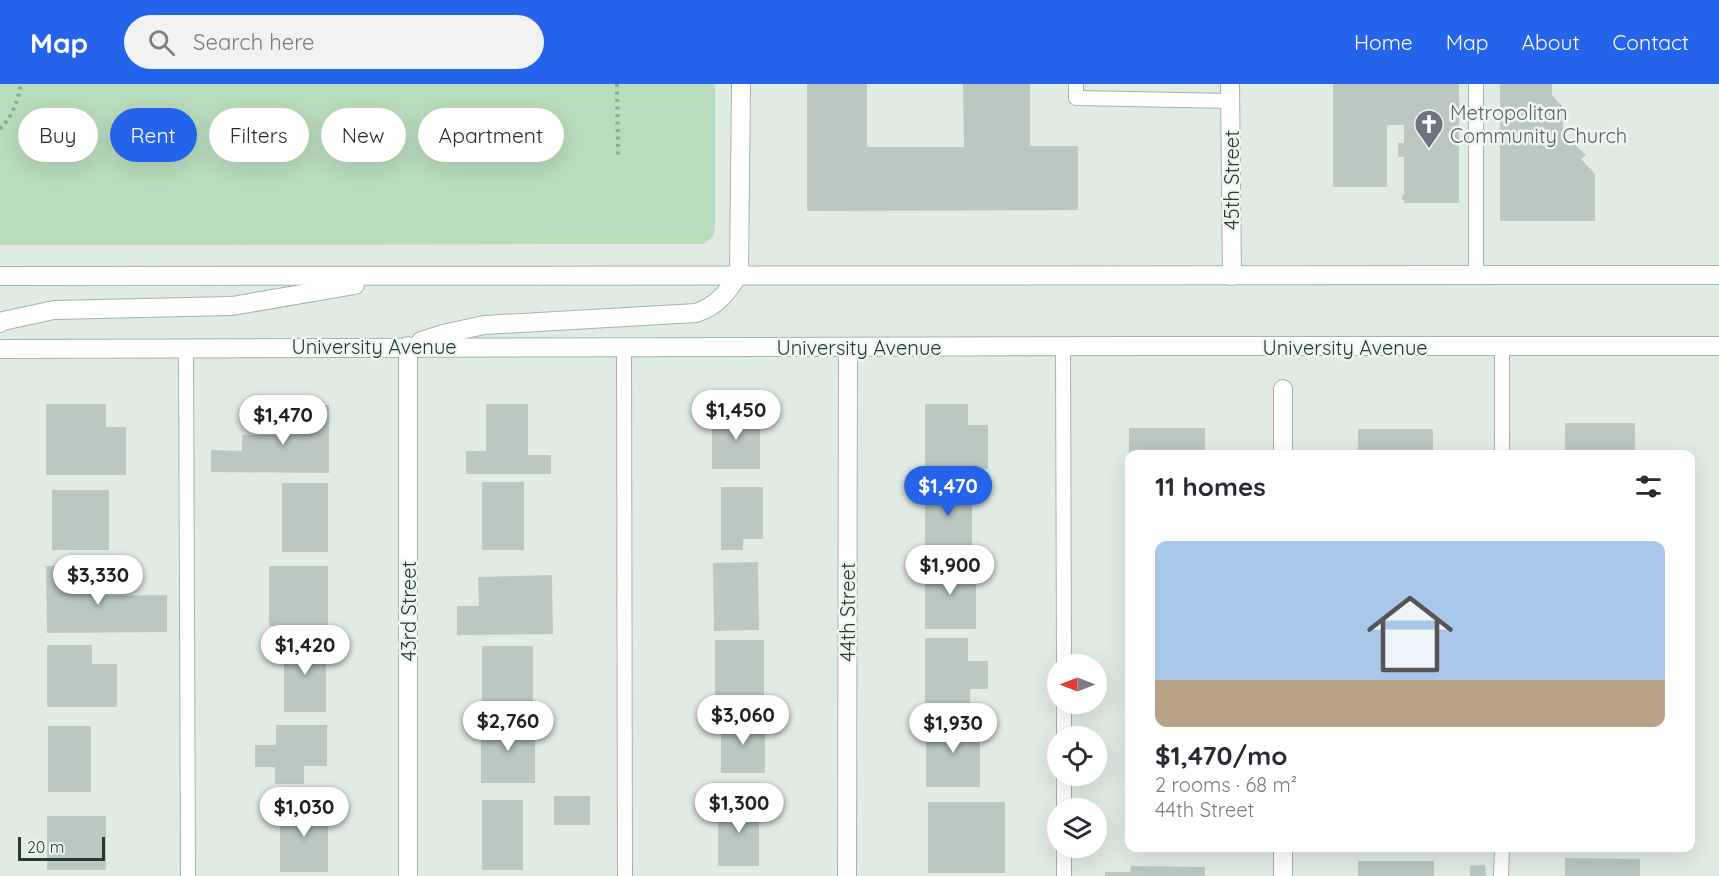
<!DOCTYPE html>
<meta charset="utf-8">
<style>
:root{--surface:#fff;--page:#f2f2f3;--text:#2b2b33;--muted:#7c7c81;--line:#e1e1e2;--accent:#2563eb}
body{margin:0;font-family:Quicksand,sans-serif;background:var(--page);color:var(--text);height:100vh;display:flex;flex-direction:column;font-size:22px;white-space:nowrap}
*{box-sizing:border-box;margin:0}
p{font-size:20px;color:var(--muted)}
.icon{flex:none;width:33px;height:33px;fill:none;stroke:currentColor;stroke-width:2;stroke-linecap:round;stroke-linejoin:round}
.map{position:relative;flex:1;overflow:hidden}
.details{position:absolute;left:1125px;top:366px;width:570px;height:402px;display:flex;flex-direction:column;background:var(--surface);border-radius:12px;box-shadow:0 6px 24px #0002}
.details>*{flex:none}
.guide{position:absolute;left:18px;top:24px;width:570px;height:54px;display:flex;gap:12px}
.needle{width:39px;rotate:270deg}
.buttons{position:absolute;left:1047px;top:570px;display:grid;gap:12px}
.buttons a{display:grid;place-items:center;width:60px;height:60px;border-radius:50%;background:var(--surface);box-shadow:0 6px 24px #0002;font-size:30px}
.scale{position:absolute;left:18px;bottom:15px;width:87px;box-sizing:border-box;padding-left:6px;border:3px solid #213b2f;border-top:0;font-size:16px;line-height:21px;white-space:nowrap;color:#213b2f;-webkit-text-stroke:4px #f0f7f3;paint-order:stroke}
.price{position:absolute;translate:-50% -51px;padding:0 14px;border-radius:21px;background:#fff;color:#222;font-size:20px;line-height:39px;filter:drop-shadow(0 2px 3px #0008)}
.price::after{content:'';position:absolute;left:50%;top:36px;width:18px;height:14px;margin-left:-9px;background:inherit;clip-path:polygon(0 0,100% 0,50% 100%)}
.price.on{background:var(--accent);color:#fff}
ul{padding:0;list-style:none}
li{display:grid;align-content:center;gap:12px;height:318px;padding:0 30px}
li+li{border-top:2px solid var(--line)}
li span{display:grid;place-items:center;height:186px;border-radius:12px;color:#555}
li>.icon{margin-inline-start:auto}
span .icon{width:108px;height:108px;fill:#fffc;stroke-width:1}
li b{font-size:26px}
h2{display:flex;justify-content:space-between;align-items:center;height:72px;padding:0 30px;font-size:26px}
.pill{padding:0 21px;border-radius:27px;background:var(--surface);box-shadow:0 6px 24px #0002;font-size:21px;line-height:54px}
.pill.on{background:var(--accent);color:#fff}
header{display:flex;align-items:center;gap:36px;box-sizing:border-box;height:84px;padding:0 30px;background:var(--accent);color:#fff}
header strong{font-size:28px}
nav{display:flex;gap:33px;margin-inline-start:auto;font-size:21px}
.search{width:420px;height:54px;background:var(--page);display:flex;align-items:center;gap:15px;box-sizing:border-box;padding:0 21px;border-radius:33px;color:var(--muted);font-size:22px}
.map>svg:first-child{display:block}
</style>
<header>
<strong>Map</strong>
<div class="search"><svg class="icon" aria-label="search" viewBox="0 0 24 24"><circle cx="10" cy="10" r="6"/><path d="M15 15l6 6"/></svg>Search here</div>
<nav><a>Home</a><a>Map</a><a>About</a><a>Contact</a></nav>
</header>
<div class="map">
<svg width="1719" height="792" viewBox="0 0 1719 792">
<rect width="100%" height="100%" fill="#e0ebe4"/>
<path fill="#b9dcbc" d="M0,0H715V145L712,154L703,160L0,161Z"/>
<g fill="#b9c8c0">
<path d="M807,0H867V63H964L963,0H1030V62H1078V126L807,127Z"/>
<path d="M1333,0H1459V119H1404V116H1402V111H1404V73H1398V59H1404V41H1387V103H1333Z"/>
<path d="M1500,0H1552V11L1563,23V49L1586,71L1581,75L1595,90V137H1500Z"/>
<path d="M46,320H106V343H126V391H46Z"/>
<path d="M486,320H528V371H551V390H466V367H486Z"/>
<path d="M925,320H968V341H988V385H925Z"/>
<path d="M285,321H329V389L211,388V366L242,367V351H285Z"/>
<rect x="712" y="329" width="48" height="56"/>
<rect x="1565" y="339" width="70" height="31"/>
<rect x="1129" y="344" width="76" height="26"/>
<rect x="1358" y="345" width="75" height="25"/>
<rect x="482" y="398" width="42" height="68"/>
<rect x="925" y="398" width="47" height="70"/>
<rect x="282" y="399" width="46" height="69"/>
<path d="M721,403H763V455H743V466H721Z"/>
<rect x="52" y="406" width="57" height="60"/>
<rect x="1127" y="439" width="3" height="65"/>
<path d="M758,478L759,546L714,547L713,479Z"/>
<rect x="925" y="480" width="51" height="65"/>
<path d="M46,482H94V512L167,511V548L47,549Z"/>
<rect x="269" y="482" width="59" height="60"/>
<path d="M552,491L553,550L457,551V522H479L478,493Z"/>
<path d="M925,554H968V577H988V605H970V626H925Z"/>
<rect x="284" y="556" width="42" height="72"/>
<rect x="715" y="556" width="49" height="68"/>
<path d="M47,561H92V580H117V623H47Z"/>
<rect x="482" y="562" width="51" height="61"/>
<rect x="721" y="634" width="44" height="55"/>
<rect x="481" y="637" width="54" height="62"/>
<rect x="926" y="637" width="54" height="66"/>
<path d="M276,641H327V682H304V700H275V683H255V661H276Z"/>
<rect x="48" y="642" width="43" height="66"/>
<rect x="554" y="712" width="36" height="29"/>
<rect x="482" y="716" width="41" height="70"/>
<rect x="718" y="718" width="41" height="64"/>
<rect x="928" y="718" width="77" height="71"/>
<rect x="280" y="721" width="48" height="67"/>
<rect x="47" y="732" width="59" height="54"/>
<path d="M1565,774L1640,775V792H1565Z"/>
<rect x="1358" y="777" width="76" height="15"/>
<path d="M1485,781L1486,792H1470V782Z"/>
<path d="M1131,782L1205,783V792H1105V788H1130Z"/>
</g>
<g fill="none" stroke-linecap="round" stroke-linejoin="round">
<g stroke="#a3b3aa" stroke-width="16">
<g id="service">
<path d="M1076,0V14L1230,17"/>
<path d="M1476,0V192"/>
<path d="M624,262L625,792"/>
<path d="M1063,263L1064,580"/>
<path d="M186,264L188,792"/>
<path d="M1502,370V262"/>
<path d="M1064,620V652"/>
<path d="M1064,692V724"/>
<path d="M1064,764V792"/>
<path d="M1501,792L1502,764"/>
</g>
</g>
<g stroke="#a3b3aa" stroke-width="20">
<g id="minor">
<path d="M1230,0L1232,192"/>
<path d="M739,190L741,0"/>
<path d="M408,262V792"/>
<path d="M1283,370V305"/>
<path d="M847,792L848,264"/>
<path d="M1283,792V764"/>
</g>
</g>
<g stroke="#9fb6aa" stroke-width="20">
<g id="secondary">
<path d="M0,192L1719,191"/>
<path d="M0,239L3,237L54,226L232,222L355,201"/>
<path d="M421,257L443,250L484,241L696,229C717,222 727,209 739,190"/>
<path d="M0,265C573,261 1146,262 1719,262"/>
</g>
</g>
<g stroke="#81ae98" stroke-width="4" stroke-dasharray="3 4.5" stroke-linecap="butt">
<path d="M617,0L618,71"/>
<path d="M0,45C12,33 18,17 21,0"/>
</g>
<use href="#service" stroke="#fff" stroke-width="14"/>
<use href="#minor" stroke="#fff" stroke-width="18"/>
<use href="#secondary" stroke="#fff" stroke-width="18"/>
</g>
<defs>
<g id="church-pin" transform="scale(1.5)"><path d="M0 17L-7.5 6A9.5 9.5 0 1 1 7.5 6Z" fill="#6b7280" stroke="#f0f7f3"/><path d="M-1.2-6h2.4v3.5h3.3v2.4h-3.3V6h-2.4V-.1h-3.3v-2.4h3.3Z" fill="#fff"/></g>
</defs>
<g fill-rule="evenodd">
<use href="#church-pin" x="1429" y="40"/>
</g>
<g text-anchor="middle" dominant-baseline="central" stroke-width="5" stroke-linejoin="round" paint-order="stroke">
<g font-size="20" fill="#5b616d" stroke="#f0f7f3" text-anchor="start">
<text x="1450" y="28">Metropolitan<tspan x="1450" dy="23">Community Church</tspan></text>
</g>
<g font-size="20" fill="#213b2f" stroke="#f0f7f3">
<text transform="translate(1231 96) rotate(-90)">45th Street</text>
<text x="374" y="262">University Avenue</text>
<text x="859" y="263">University Avenue</text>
<text x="1345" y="263">University Avenue</text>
<text transform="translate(408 527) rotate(-90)">43rd Street</text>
<text transform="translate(847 528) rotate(-90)">44th Street</text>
</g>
</g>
</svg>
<div class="buttons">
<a><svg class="needle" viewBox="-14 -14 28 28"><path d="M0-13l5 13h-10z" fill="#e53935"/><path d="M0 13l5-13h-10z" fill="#7c7c81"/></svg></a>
<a><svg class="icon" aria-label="locate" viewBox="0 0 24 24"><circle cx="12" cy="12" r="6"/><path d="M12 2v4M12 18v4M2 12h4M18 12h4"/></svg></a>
<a><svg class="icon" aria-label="layers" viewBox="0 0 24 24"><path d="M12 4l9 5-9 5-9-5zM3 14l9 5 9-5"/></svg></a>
</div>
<div class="scale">20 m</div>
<b class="price" style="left:736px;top:357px">$1,450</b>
<b class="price" style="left:283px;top:362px">$1,470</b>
<b class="price on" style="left:948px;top:433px">$1,470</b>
<b class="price" style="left:950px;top:512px">$1,900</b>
<b class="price" style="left:98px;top:522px">$3,330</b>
<b class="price" style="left:305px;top:592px">$1,420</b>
<b class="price" style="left:743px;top:662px">$3,060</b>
<b class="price" style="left:508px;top:668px">$2,760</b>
<b class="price" style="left:953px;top:670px">$1,930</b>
<b class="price" style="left:739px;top:750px">$1,300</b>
<b class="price" style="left:304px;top:754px">$1,030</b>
<div class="guide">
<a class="pill">Buy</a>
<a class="pill on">Rent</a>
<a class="pill">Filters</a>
<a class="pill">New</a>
<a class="pill">Apartment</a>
</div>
<section class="details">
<h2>11 homes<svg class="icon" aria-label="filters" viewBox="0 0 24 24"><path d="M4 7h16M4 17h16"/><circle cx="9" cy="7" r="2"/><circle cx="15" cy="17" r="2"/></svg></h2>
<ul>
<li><span style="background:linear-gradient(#a9c7e8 75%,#b9a48a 0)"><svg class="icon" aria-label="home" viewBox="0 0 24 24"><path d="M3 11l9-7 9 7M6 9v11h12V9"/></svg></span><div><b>$1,470/mo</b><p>2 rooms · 68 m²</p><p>44th Street</p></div></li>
</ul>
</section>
</div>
